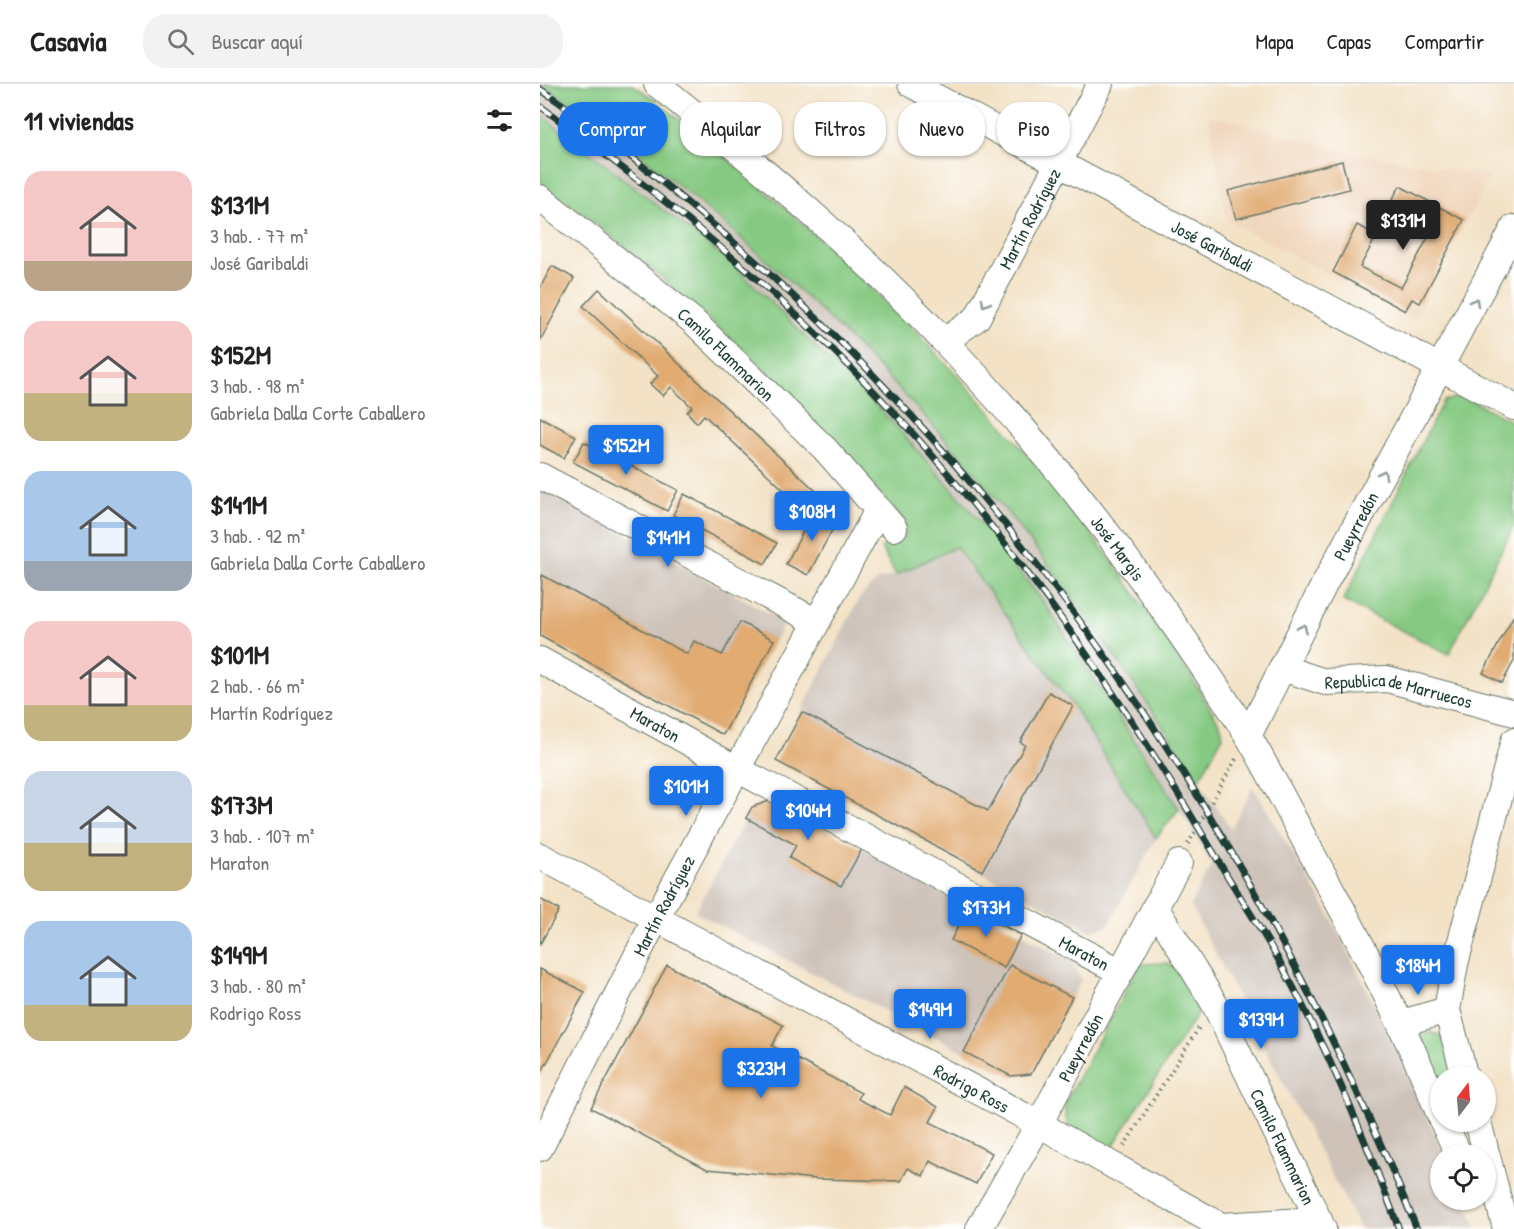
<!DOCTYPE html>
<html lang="es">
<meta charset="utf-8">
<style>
:root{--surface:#fff;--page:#f2f2f2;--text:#222;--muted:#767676;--line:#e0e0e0;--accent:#1a73e8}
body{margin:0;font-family:"Patrick Hand",sans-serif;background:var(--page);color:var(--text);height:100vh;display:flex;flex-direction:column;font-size:22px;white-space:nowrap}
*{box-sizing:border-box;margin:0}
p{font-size:20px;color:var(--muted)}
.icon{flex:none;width:33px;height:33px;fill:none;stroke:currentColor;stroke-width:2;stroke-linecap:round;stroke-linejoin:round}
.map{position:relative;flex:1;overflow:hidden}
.panel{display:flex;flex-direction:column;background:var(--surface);width:540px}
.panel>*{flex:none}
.top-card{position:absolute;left:18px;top:18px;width:570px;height:54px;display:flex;gap:12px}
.needle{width:39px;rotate:16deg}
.buttons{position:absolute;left:890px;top:982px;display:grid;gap:12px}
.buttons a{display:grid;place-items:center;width:66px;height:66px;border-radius:50%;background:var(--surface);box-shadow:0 2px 4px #0004;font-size:30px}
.price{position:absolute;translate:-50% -51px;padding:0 14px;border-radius:6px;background:var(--accent);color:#fff;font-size:20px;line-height:39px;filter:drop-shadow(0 2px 3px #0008)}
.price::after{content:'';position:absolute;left:50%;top:36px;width:18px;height:14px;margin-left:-9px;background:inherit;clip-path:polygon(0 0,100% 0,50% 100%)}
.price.on{background:#222;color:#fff}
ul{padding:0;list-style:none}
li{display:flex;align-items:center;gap:18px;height:150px;padding:0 24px}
li span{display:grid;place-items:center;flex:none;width:168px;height:120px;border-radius:18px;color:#555}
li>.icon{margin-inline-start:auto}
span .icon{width:72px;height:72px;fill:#fffc;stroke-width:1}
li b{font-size:26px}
h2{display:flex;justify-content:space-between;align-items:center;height:72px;padding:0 24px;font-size:26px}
.chip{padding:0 21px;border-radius:24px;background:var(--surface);box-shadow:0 2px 4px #0004;font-size:21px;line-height:54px}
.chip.on{background:var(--accent);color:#fff}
header{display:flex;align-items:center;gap:36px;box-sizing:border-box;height:84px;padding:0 30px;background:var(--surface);border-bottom:2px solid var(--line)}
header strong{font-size:28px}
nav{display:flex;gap:33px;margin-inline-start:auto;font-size:21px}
.search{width:420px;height:54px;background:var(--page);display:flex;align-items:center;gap:15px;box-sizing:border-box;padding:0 21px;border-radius:24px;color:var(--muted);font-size:22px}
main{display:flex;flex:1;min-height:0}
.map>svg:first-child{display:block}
</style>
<header>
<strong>Casavia</strong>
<div class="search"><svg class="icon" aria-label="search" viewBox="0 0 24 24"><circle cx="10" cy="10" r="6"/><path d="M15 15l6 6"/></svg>Buscar aquí</div>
<nav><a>Mapa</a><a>Capas</a><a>Compartir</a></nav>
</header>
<main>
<section class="panel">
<h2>11 viviendas<svg class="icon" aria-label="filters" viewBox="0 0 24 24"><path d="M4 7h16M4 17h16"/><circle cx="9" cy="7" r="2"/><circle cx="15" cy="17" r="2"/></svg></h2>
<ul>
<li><span style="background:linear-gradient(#f6c9c9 75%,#b9a48a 0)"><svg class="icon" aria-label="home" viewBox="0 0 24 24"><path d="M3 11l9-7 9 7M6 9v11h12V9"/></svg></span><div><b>$131M</b><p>3 hab. · 77 m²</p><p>José Garibaldi</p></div></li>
<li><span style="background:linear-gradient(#f6c9c9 60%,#c2b280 0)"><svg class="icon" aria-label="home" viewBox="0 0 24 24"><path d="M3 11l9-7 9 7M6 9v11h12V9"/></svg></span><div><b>$152M</b><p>3 hab. · 98 m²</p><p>Gabriela Dalla Corte Caballero</p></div></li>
<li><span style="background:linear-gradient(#a9c7e8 75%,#9aa5b1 0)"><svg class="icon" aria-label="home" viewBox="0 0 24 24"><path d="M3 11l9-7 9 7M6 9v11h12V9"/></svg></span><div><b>$141M</b><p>3 hab. · 92 m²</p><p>Gabriela Dalla Corte Caballero</p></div></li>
<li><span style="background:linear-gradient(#f6c9c9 70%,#c2b280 0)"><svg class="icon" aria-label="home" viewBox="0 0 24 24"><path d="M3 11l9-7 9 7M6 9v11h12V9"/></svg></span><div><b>$101M</b><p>2 hab. · 66 m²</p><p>Martín Rodríguez</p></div></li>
<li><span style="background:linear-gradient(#c9d6e8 60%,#c2b280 0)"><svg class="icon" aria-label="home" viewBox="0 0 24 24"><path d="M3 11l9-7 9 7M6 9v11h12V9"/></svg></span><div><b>$173M</b><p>3 hab. · 107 m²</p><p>Maraton</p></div></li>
<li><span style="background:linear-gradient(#a9c7e8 70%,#c2b280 0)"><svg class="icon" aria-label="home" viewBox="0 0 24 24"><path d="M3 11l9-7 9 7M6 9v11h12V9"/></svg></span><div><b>$149M</b><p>3 hab. · 80 m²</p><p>Rodrigo Ross</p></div></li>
</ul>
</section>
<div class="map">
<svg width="974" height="1145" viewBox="0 0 974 1145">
<rect width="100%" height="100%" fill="#fff"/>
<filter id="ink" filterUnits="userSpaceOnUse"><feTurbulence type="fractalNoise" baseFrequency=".0167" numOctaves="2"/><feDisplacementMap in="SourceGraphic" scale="12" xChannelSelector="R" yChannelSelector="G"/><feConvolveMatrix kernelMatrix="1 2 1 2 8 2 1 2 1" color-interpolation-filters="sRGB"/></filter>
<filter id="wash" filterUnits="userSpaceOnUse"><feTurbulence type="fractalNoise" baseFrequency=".008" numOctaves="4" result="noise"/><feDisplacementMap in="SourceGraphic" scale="24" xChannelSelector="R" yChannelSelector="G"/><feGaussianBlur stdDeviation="1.35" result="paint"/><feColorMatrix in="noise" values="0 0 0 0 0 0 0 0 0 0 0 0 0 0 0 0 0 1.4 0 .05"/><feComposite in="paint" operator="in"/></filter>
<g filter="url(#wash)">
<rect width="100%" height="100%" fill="#f3e2c6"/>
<path fill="#f0d6bc" d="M668,31L824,71L950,92L874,236L687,136Z"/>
<g fill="#cec2b9">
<path d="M0,0L23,14L114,82L209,162L310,255L387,336L457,415L527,503L583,582L691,745L713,703L787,826L860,971L904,1071H900V1116H925L937,1145H820L650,821L672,781L639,725L502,516L427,422L352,338L282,266L191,179L0,30Z"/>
<path d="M0,404L245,538L183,651L0,552Z"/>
<path d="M415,463L533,622L616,754L568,842L550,847L236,677L319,515L337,496L356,491Z"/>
<path d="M232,716L533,878L541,896L491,990L471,992L155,828L212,723Z"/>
</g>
<g fill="#86c982" stroke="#52835b" stroke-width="1.5">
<path d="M3,0C26,0 70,0 90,0C101,2 162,54 175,65C374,227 550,421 681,642L683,652L659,696C595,600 531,506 458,417C333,264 166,112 3,0Z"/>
<path d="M0,30L191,179L352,338L427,422L502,516L639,725L616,754L533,622L416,463L356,491L341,464L365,452V439C340,410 316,380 290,353C201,260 104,173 0,98Z"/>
<path d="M923,312L974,339V442L909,570L803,517L903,317Z"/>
<path d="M628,879L645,892L661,924L570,1067C543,1054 522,1052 525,1018L600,880Z"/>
<path d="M891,948L903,952L919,993H900V1001L881,952Z"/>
</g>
<g id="blocks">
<g fill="#e1ab72">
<path d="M802,77L809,105L696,135L688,107Z"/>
<path d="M860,102L924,136L880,219L872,215L865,227L793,188L817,141L837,151L820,183L861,204L892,146L848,123Z"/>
<path d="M12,182L34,194L0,257V204Z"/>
<path d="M59,205L276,407L261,422L164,331L157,339L147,328L152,323L131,303L123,312L110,300L118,292L43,222Z"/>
<path d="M0,333L36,352L24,374L0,361Z"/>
<path d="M44,358L138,406L127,427L33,378Z"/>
<path d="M144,410L237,459L225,480L133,431Z"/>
<path d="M275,425L297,437L268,491L246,480Z"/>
<path d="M2,491L147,570L154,557L182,571L200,538L234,556L183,651L0,552Z"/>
<path d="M974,531V577L962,599L943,589Z"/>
<path d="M509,608L533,622L442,787L236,677L262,628L448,727L485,661L480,658Z"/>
<path d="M232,716L322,765L301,802L249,774L256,761L206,734L212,723Z"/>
<path d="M0,815L19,826L0,860Z"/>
<path d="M428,824L481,851L464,884L411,856Z"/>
<path d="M127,881L243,941L232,962L321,1009L318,1015L350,1031L364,1003L398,1023L390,1038L452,1069L436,1100L390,1077L383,1092L368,1084L361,1097L276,1095L167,1085L51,1024Z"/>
<path d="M470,881L532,913L491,990L471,992L424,968Z"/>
<path d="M0,885L45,908L0,991Z"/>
</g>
</g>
</g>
<g filter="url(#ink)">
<use href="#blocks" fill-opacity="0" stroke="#697767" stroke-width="1.5"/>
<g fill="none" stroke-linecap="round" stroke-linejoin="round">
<g stroke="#697767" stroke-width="28">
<g id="minor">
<path id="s1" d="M117,0C218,81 318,165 406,259C519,378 619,512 707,650C733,693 755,739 779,783C824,864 866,945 900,1031"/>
<path id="s2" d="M371,0L974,323"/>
<path id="s3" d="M0,114L153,237L285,365L354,444"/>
<path id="s4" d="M405,257L437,234L560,0"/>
<path d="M0,392L277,538"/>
<path id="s5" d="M0,576L197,685L581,888"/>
<path id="s6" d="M742,584L785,598L847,595L974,629"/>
<path id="s7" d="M708,652L786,497L974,144"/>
<path id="s8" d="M0,772L499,1040L681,1142L779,1136"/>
<path id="s9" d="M615,823L674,919L783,1145"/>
<path d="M862,939L907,926"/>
<path d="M925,993L907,926L915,880L974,657"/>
<path d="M903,1038L919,1071"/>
<path d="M938,1038L966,1145"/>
<path id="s10" d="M0,1064L116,834L338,426"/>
<path id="s11" d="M439,1145L499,1040L639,779"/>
</g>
</g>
<g stroke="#697767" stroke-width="4" stroke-dasharray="1.5 4.5" stroke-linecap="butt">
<path d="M648,760L696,675"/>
<path d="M584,1062L660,942"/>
</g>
<use href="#minor" stroke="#fff" stroke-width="26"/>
<g stroke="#1f3d34" stroke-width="7">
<g id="rail">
<path d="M0,5C51,39 98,78 145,117C475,388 716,752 877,1145"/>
<path d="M0,22C93,90 184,162 267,241C430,394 561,579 675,771C696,808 721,844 742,882C788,966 826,1056 859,1145"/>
</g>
</g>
<use href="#rail" stroke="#fff" stroke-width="4.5" stroke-dasharray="14" stroke-linecap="butt"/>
</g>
<defs><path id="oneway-chevron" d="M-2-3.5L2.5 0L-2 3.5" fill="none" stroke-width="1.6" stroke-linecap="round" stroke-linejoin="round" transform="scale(1.5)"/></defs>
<g stroke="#8f9e9a">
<use href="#oneway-chevron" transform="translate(935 218) rotate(-62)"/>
<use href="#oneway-chevron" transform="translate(445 219) rotate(118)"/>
<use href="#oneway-chevron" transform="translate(843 390) rotate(-62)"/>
<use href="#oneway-chevron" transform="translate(763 544) rotate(-63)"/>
</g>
</g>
<g text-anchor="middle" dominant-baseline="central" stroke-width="5" stroke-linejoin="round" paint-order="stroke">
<g font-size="18" fill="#1f3d34" stroke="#fff">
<text stroke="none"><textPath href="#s4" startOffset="152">Martín Rodríguez</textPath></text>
<text stroke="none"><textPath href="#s2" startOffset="342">José Garibaldi</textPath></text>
<text stroke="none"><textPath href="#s3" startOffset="243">Camilo Flammarion</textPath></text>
<text stroke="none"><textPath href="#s7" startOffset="236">Pueyrredón</textPath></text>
<text stroke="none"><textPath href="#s1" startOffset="656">José Margis</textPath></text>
<text stroke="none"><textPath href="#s6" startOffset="120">Republica de Marruecos</textPath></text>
<text stroke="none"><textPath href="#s5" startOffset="132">Maraton</textPath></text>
<text stroke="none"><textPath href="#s10" startOffset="272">Martín Rodríguez</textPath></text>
<text stroke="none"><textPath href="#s5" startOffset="618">Maraton</textPath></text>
<text stroke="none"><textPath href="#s11" startOffset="208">Pueyrredón</textPath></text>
<text stroke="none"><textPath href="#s8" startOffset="490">Rodrigo Ross</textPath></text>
<text stroke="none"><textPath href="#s9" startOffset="272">Camilo Flammarion</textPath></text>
</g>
</g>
</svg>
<div class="buttons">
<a><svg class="needle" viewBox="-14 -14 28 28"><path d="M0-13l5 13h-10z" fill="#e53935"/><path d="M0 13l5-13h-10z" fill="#767676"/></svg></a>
<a><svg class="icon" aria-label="locate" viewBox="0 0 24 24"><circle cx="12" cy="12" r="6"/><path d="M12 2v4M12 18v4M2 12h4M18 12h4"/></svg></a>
</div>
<b class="price on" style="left:863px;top:167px">$131M</b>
<b class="price" style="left:86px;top:392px">$152M</b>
<b class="price" style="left:272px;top:458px">$108M</b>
<b class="price" style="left:128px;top:484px">$141M</b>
<b class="price" style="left:146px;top:733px">$101M</b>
<b class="price" style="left:268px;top:757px">$104M</b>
<b class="price" style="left:446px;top:854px">$173M</b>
<b class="price" style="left:878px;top:912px">$184M</b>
<b class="price" style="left:390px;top:956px">$149M</b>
<b class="price" style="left:721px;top:966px">$139M</b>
<b class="price" style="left:221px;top:1015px">$323M</b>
<div class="top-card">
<a class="chip on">Comprar</a>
<a class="chip">Alquilar</a>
<a class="chip">Filtros</a>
<a class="chip">Nuevo</a>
<a class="chip">Piso</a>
</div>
</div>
</main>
